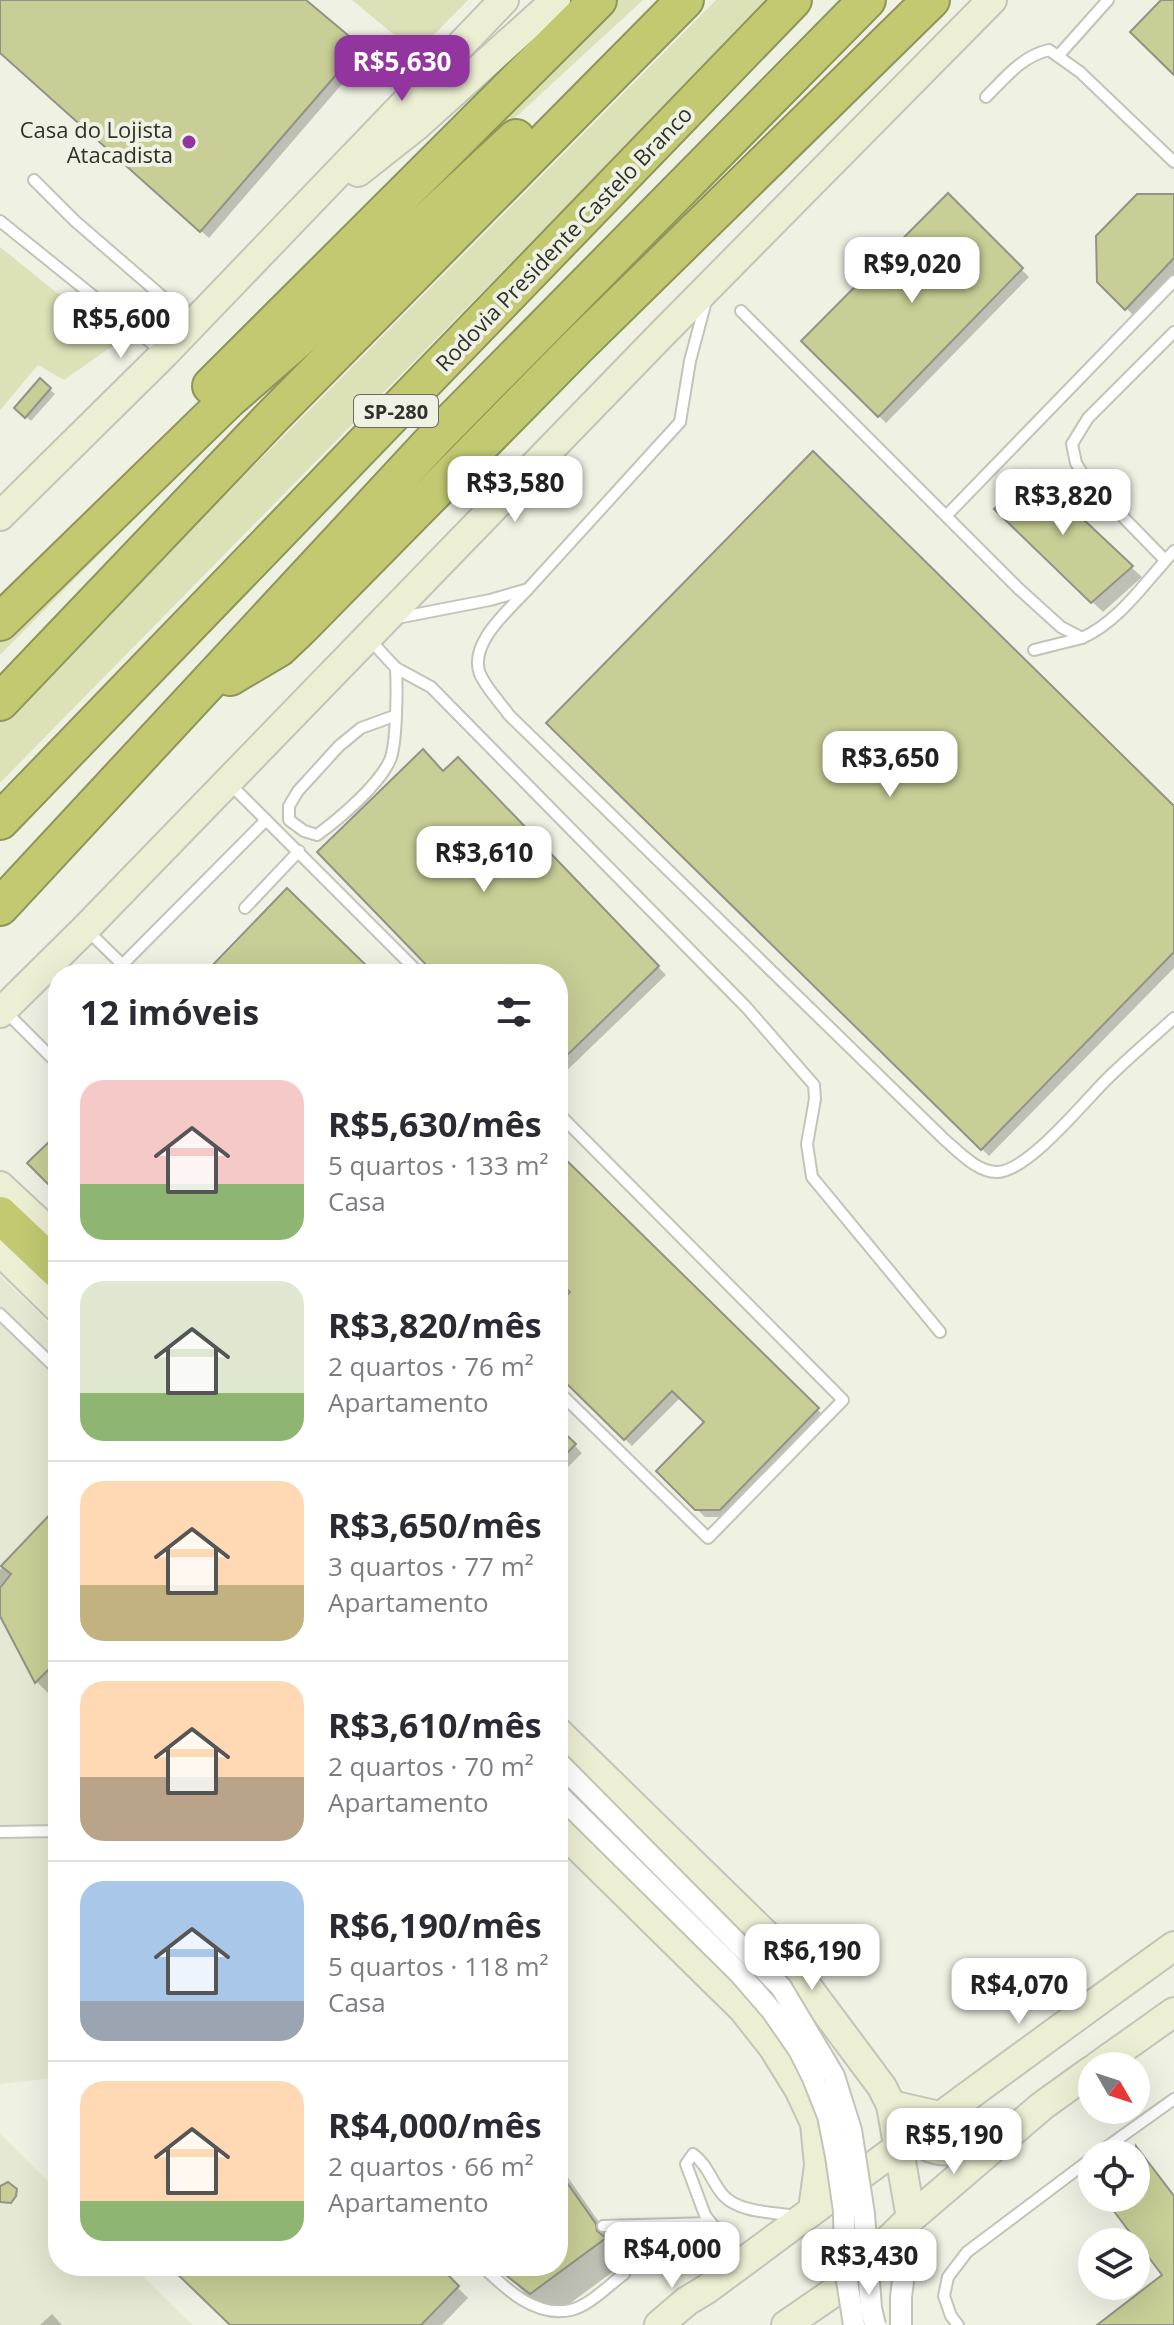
<!DOCTYPE html>
<html lang="pt">
<meta charset="utf-8">
<style>
:root{--surface:#fff;--page:#f2f2f3;--text:#2b2b33;--muted:#7c7c81;--line:#e1e1e2;--accent:#92359f}
body{margin:0;font-family:"Open Sans",sans-serif;background:var(--page);color:var(--text);height:100vh;display:flex;flex-direction:column;font-size:30px;white-space:nowrap}
*{box-sizing:border-box;margin:0}
p{font-size:26px;color:var(--muted)}
.icon{flex:none;width:44px;height:44px;fill:none;stroke:currentColor;stroke-width:2;stroke-linecap:round;stroke-linejoin:round}
.map{position:relative;flex:1;overflow:hidden}
.drawer{position:absolute;left:48px;top:964px;width:520px;height:1312px;display:flex;flex-direction:column;background:var(--surface);border-radius:32px;box-shadow:0 8px 32px #0002}
.drawer>*{flex:none}
.needle{width:52px;rotate:129deg}
.tools{position:absolute;left:1078px;top:2052px;display:grid;gap:16px}
.tools a{display:grid;place-items:center;width:72px;height:72px;border-radius:50%;background:var(--surface);box-shadow:0 8px 32px #0002;font-size:40px}
.price{position:absolute;translate:-50% -68px;padding:0 18px;border-radius:16px;background:#fff;color:#222;font-size:26px;line-height:52px;filter:drop-shadow(0 2px 4px #0008)}
.price::after{content:'';position:absolute;left:50%;top:48px;width:24px;height:18px;margin-left:-12px;background:inherit;clip-path:polygon(0 0,100% 0,50% 100%)}
.price.selected{background:var(--accent);color:#fff}
ul{padding:0;list-style:none}
li{display:flex;align-items:center;gap:24px;height:200px;padding:0 32px}
li+li{border-top:2px solid var(--line)}
li span{display:grid;place-items:center;flex:none;width:224px;height:160px;border-radius:24px;color:#555}
li>.icon{margin-inline-start:auto}
span .icon{width:96px;height:96px;fill:#fffc;stroke-width:1}
li b{font-size:34px}
h2{display:flex;justify-content:space-between;align-items:center;height:96px;padding:0 32px;font-size:34px}
.map>svg:first-child{display:block}
</style>
<div class="map">
<svg width="1174" height="2325" viewBox="0 0 1174 2325">
<rect width="100%" height="100%" fill="#eff1e3"/>
<g fill="#e5e8d3">
<path d="M0,1276L58,1332V2073L54,2078L0,2084Z"/>
<path d="M0,2134L58,2191V2266H133L192,2325H0Z"/>
</g>
<g fill="#dde1b8">
<path d="M352,0H468L416,53Z"/>
<path d="M613,0H643L166,439Z"/>
<path d="M716,0H769L0,783V722Z"/>
<path d="M0,247L118,342L64,380L38,365L0,410Z"/>
<path d="M271,380L0,655V632Z"/>
</g>
<g fill="#0003">
<path d="M0,0H303L367,55L209,238L0,51Z"/>
<path d="M948,196L1029,277L886,423L804,341Z"/>
<path d="M1174,196V279L1137,319L1099,281Z"/>
<path d="M40,381L55,394L31,421L16,408Z"/>
<path d="M996,509L1131,567L1142,577L1103,612Z"/>
<path d="M549,723L1174,809V968L989,1156Z"/>
<path d="M458,760L666,975L558,1079V974H438L444,774Z"/>
<path d="M558,1155L825,1417L728,1517H705L658,1471L707,1422L681,1397L632,1446L558,1372V1307L572,1292L558,1278Z"/>
<path d="M558,1429L582,1453L558,1477Z"/>
<path d="M58,1509V1691L52,1697L37,1682L0,1612V1570Z"/>
<path d="M1133,2145L1174,2196V2325H1100L1165,2275L1107,2198H1136V2154H1121Z"/>
<path d="M558,2163L617,2248L618,2254L626,2262L553,2316L530,2298L497,2266H558Z"/>
<path d="M172,2266H436L468,2298L442,2325H233Z"/>
<path d="M52,2314L62,2325H40Z"/>
</g>
<g fill="#c8ce96" stroke="#929386" stroke-width="2">
<path d="M0,0H306L361,46L200,232L0,53Z"/>
<path d="M1161,0H1174V75L1130,32Z"/>
<path d="M948,193L1023,268L878,417L801,341Z"/>
<path d="M1137,194H1174V258L1125,310L1097,282L1096,236Z"/>
<path d="M40,378L51,388L25,418L14,408Z"/>
<path d="M813,451L1174,806V952L981,1150L546,723Z"/>
<path d="M1031,470L1133,566L1091,603L994,509Z"/>
<path d="M423,749L443,771L458,757L659,966L558,1064V974H435L317,852Z"/>
<path d="M287,888L375,974H204Z"/>
<path d="M50,1141L58,1149V1194L27,1163Z"/>
<path d="M558,1152L819,1408L720,1510H695L656,1471L704,1422L672,1391L624,1440L558,1375V1304L570,1292L558,1281Z"/>
<path d="M558,1427L576,1444L558,1462Z"/>
<path d="M58,1506V1660L35,1683L0,1616V1588L11,1574L1,1566Z"/>
<path d="M1136,2146L1174,2196V2325H1097L1162,2275L1104,2198H1136Z"/>
<path d="M558,2170L596,2224L597,2231L606,2238L530,2294L494,2266H558Z"/>
<path d="M8,2182L17,2189L16,2196L11,2203L0,2202V2186Z"/>
<path d="M169,2266H439L459,2286L421,2325H230Z"/>
</g>
<g fill="none" stroke-linecap="round" stroke-linejoin="round">
<g stroke="#c3c4b7" stroke-width="14">
<g id="lane">
<path d="M1058,56L1108,0"/>
<path d="M986,97C1005,78 1022,56 1049,50L1080,72L1174,162"/>
<path d="M34,180L75,221L193,323"/>
<path d="M0,221L164,353"/>
<path d="M741,311L1019,589L1061,627L1082,638C1120,621 1146,581 1174,551"/>
<path d="M947,515L1174,281"/>
<path d="M1165,560L1085,478L1076,463L1072,444L1088,418L1174,332"/>
<path d="M528,589C510,609 468,643 480,674C486,688 500,702 509,715L945,1140C959,1152 977,1172 997,1172C1027,1172 1084,1102 1105,1081C1127,1059 1151,1039 1174,1018"/>
<path d="M397,618L490,600L528,589L680,422L690,361L706,301"/>
<path d="M369,639L396,668L431,687L746,1007L814,1085L815,1099L807,1144L812,1177L940,1332"/>
<path d="M1034,650L1082,638"/>
<path d="M394,716L361,728L339,746L298,791L289,806V820L304,831L317,835C339,819 379,785 390,760C397,744 397,687 396,668"/>
<path d="M229,783L420,974"/>
<path d="M245,908L299,851"/>
<path d="M87,930L132,974"/>
<path d="M122,965L266,820"/>
<path d="M5,1011L58,1064"/>
<path d="M558,1113L843,1400L708,1538L558,1391"/>
<path d="M0,1314L58,1370"/>
<path d="M0,1832L58,1831"/>
<path d="M1097,2154L1174,2099"/>
<path d="M603,2226L711,2223"/>
<path d="M741,2262L705,2215L686,2164L693,2154C708,2165 711,2181 723,2195C739,2213 774,2212 796,2216"/>
<path d="M482,2266C505,2288 535,2318 571,2310C589,2306 609,2285 624,2274"/>
<path d="M958,2325L951,2316L944,2296L948,2277L967,2252L1092,2158"/>
</g>
</g>
<g stroke="#c3c4b7" stroke-width="24">
<path id="street" d="M901,2325V2297L911,2218"/>
</g>
<g stroke="#c3c4b7" stroke-width="32">
<g id="secondary">
<path d="M358,172L415,127L556,0"/>
<path d="M0,516L165,353L504,0"/>
<path d="M0,1013L85,929L661,335L992,0"/>
<path d="M0,1186L58,1240"/>
<path d="M0,1251L58,1308"/>
<path d="M558,1732L767,1936L800,1977L882,2087L891,2105L911,2218"/>
<path d="M558,1827L743,2009L773,2047L799,2089L815,2123L819,2165L813,2210"/>
<path d="M1098,2066L1174,2012"/>
<path d="M891,2105L939,2116L931,2131L929,2144L931,2148C955,2157 977,2139 997,2128"/>
<path d="M659,2325L687,2301L707,2289C862,2174 1017,2059 1174,1946"/>
<path d="M786,2325L840,2288L911,2218L1042,2106L1092,2070"/>
</g>
</g>
<g stroke="#8f9459" stroke-width="40">
<g id="highway">
<path d="M211,386L598,0"/>
<path d="M0,622L227,401L335,307L516,138"/>
<path d="M230,677L279,648L299,629L577,347L931,0"/>
<path d="M0,702L271,418L685,0"/>
<path d="M0,821L793,0"/>
<path d="M0,907L437,436L867,0"/>
<path d="M0,1215L58,1270"/>
</g>
</g>
<use href="#lane" stroke="#fff" stroke-width="10"/>
<use href="#street" stroke="#fff" stroke-width="20"/>
<use href="#secondary" stroke="#edefd4" stroke-width="28"/>
<use href="#highway" stroke="#c2c971" stroke-width="36"/>
<g stroke="#c3c4b7" stroke-width="24" stroke-linecap="butt">
<g id="street-bridge">
<path d="M558,1762L781,1987L834,2076L851,2130L864,2214L871,2308L875,2325"/>
<path d="M558,1794L739,1973L772,2011L799,2050L813,2078L828,2116L836,2156L844,2211L845,2268L854,2325"/>
</g>
</g>
<use href="#street-bridge" stroke="#fff" stroke-width="20"/>
</g>
<circle fill="#92359f" stroke="#eff1e3" stroke-width="3" cx="189" cy="142" r="8"/>
<g text-anchor="middle" dominant-baseline="central" stroke-width="8" stroke-linejoin="round" paint-order="stroke">
<rect fill="#eff1e3" stroke="#6a6b63" stroke-width="2" x="354" y="395" width="84" height="32" rx="6"/>
<g font-size="20" font-weight="bold" fill="#31312c">
<text x="396" y="411">SP-280</text>
</g>
<g font-size="22" fill="#31312c" stroke="#eff1e3" text-anchor="end">
<text x="173" y="129">Casa do Lojista<tspan x="173" dy="25">Atacadista</tspan></text>
</g>
<g font-size="22" fill="#31312c" stroke="#eff1e3">
<text transform="translate(563 238) rotate(-46)">Rodovia Presidente Castelo Branco</text>
</g>
</g>
</svg>
<div class="tools">
<a><svg class="needle" viewBox="-14 -14 28 28"><path d="M0-13l5 13h-10z" fill="#e53935"/><path d="M0 13l5-13h-10z" fill="#7c7c81"/></svg></a>
<a><svg class="icon" aria-label="locate" viewBox="0 0 24 24"><circle cx="12" cy="12" r="6"/><path d="M12 2v4M12 18v4M2 12h4M18 12h4"/></svg></a>
<a><svg class="icon" aria-label="layers" viewBox="0 0 24 24"><path d="M12 4l9 5-9 5-9-5zM3 14l9 5 9-5"/></svg></a>
</div>
<b class="price selected" style="left:402px;top:103px">R$5,630</b>
<b class="price" style="left:912px;top:305px">R$9,020</b>
<b class="price" style="left:121px;top:360px">R$5,600</b>
<b class="price" style="left:515px;top:524px">R$3,580</b>
<b class="price" style="left:1063px;top:537px">R$3,820</b>
<b class="price" style="left:890px;top:799px">R$3,650</b>
<b class="price" style="left:484px;top:894px">R$3,610</b>
<b class="price" style="left:812px;top:1992px">R$6,190</b>
<b class="price" style="left:1019px;top:2026px">R$4,070</b>
<b class="price" style="left:954px;top:2176px">R$5,190</b>
<b class="price" style="left:672px;top:2290px">R$4,000</b>
<b class="price" style="left:869px;top:2297px">R$3,430</b>
<section class="drawer">
<h2>12 imóveis<svg class="icon" aria-label="filters" viewBox="0 0 24 24"><path d="M4 7h16M4 17h16"/><circle cx="9" cy="7" r="2"/><circle cx="15" cy="17" r="2"/></svg></h2>
<ul>
<li><span style="background:linear-gradient(#f6c9c9 65%,#8fb573 0)"><svg class="icon" aria-label="home" viewBox="0 0 24 24"><path d="M3 11l9-7 9 7M6 9v11h12V9"/></svg></span><div><b>R$5,630/mês</b><p>5 quartos · 133 m²</p><p>Casa</p></div></li>
<li><span style="background:linear-gradient(#dfe7d0 70%,#8fb573 0)"><svg class="icon" aria-label="home" viewBox="0 0 24 24"><path d="M3 11l9-7 9 7M6 9v11h12V9"/></svg></span><div><b>R$3,820/mês</b><p>2 quartos · 76 m²</p><p>Apartamento</p></div></li>
<li><span style="background:linear-gradient(#ffd9b3 65%,#c2b280 0)"><svg class="icon" aria-label="home" viewBox="0 0 24 24"><path d="M3 11l9-7 9 7M6 9v11h12V9"/></svg></span><div><b>R$3,650/mês</b><p>3 quartos · 77 m²</p><p>Apartamento</p></div></li>
<li><span style="background:linear-gradient(#ffd9b3 60%,#b9a48a 0)"><svg class="icon" aria-label="home" viewBox="0 0 24 24"><path d="M3 11l9-7 9 7M6 9v11h12V9"/></svg></span><div><b>R$3,610/mês</b><p>2 quartos · 70 m²</p><p>Apartamento</p></div></li>
<li><span style="background:linear-gradient(#a9c7e8 75%,#9aa5b1 0)"><svg class="icon" aria-label="home" viewBox="0 0 24 24"><path d="M3 11l9-7 9 7M6 9v11h12V9"/></svg></span><div><b>R$6,190/mês</b><p>5 quartos · 118 m²</p><p>Casa</p></div></li>
<li><span style="background:linear-gradient(#ffd9b3 75%,#8fb573 0)"><svg class="icon" aria-label="home" viewBox="0 0 24 24"><path d="M3 11l9-7 9 7M6 9v11h12V9"/></svg></span><div><b>R$4,000/mês</b><p>2 quartos · 66 m²</p><p>Apartamento</p></div></li>
</ul>
</section>
</div>
